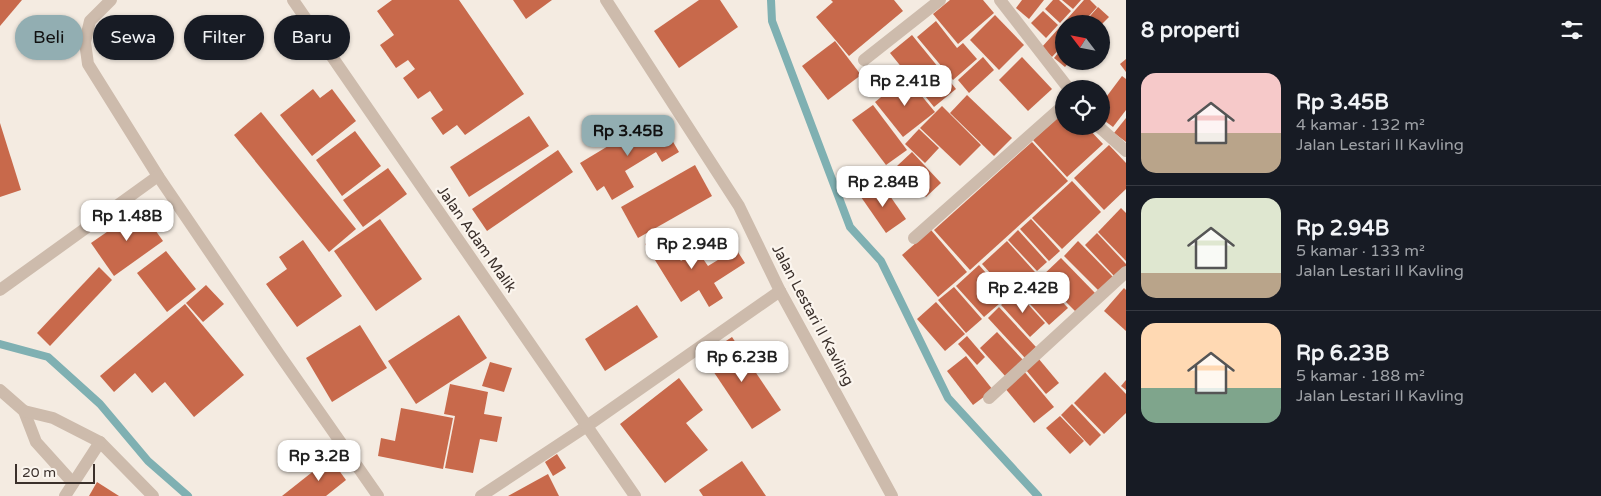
<!DOCTYPE html>
<html lang="id">
<meta charset="utf-8">
<style>
:root{--surface:#171b24;--page:#20242c;--text:#f1f3f6;--muted:#9ea1a6;--line:#363941;--accent:#92aeb2}
body{margin:0;font-family:"Varela Round",sans-serif;background:var(--page);color:var(--text);height:100vh;display:flex;flex-direction:column;font-size:19px;white-space:nowrap}
*{box-sizing:border-box;margin:0}
p{font-size:16px;color:var(--muted)}
.icon{flex:none;width:28px;height:28px;fill:none;stroke:currentColor;stroke-width:2;stroke-linecap:round;stroke-linejoin:round}
.map{position:relative;flex:1;overflow:hidden}
.side{display:flex;flex-direction:column;background:var(--surface);width:475px}
.side>*{flex:none}
.banner{position:absolute;left:15px;top:15px;width:475px;height:45px;display:flex;gap:10px}
.needle{width:32px;rotate:302deg}
.buttons{position:absolute;left:1055px;top:15px;display:grid;gap:10px}
.buttons a{display:grid;place-items:center;width:55px;height:55px;border-radius:50%;background:var(--surface);box-shadow:0 1px 4px #0004;font-size:25px}
.scale{position:absolute;left:15px;bottom:12px;width:80px;box-sizing:border-box;padding-left:5px;border:2px solid #3b302b;border-top:0;font-size:14px;line-height:18px;white-space:nowrap;color:#3b302b;-webkit-text-stroke:4px #fbf5ee;paint-order:stroke}
.price{position:absolute;translate:-50% -42px;padding:0 11px;border-radius:10px;background:#fff;color:#222;font-size:16px;line-height:32px;filter:drop-shadow(0 1px 2px #0008)}
.price::after{content:'';position:absolute;left:50%;top:30px;width:15px;height:11px;margin-left:-8px;background:inherit;clip-path:polygon(0 0,100% 0,50% 100%)}
.price.selected{background:var(--accent);color:#111}
ul{padding:0;list-style:none}
li{display:flex;align-items:center;gap:15px;height:125px;padding:0 15px}
li+li{border-top:1px solid var(--line)}
li span{display:grid;place-items:center;flex:none;width:140px;height:100px;border-radius:15px;color:#555}
li>.icon{margin-inline-start:auto}
span .icon{width:60px;height:60px;fill:#fffc;stroke-width:1}
li b{font-size:21px}
h2{display:flex;justify-content:space-between;align-items:center;height:60px;padding:0 15px;font-size:21px}
.chip{padding:0 18px;border-radius:22px;background:var(--surface);box-shadow:0 1px 4px #0004;font-size:18px;line-height:45px}
.chip.selected{background:var(--accent);color:#111}
main{display:flex;flex:1;min-height:0}
.map>svg:first-child{display:block}
</style>
<main>
<div class="map">
<svg width="1126" height="496" viewBox="0 0 1126 496">
<rect width="100%" height="100%" fill="#f4ebe1"/>
<g fill="none" stroke-linecap="round" stroke-linejoin="round">
<g stroke="#7fb0b2" stroke-width="8">
<path d="M771,0L772,21L850,227L881,261L948,398L1038,496"/>
<path d="M0,344L48,357L100,404L148,461L188,496"/>
</g>
</g>
<g fill="#c8694b">
<path d="M0,0H22L0,26Z"/>
<path d="M392,0H459L524,94L465,135L457,125L443,135L431,118L443,110L430,91L418,99L403,78L415,69L408,60L396,68L380,45L394,35L377,11Z"/>
<path d="M513,0H552L526,19Z"/>
<path d="M699,0H720L738,27L679,68L654,31Z"/>
<path d="M831,0H894L903,11L849,56L816,17L833,2Z"/>
<path d="M950,0H983L994,13L958,44L933,14Z"/>
<path d="M1022,0H1044L1029,19L1016,8Z"/>
<path d="M1053,0H1059L1071,11L1060,23L1045,9Z"/>
<path d="M1062,0H1081L1073,9Z"/>
<path d="M1084,0H1090L1097,7L1082,24H1064V44L1052,57L1042,47Z"/>
<path d="M1098,7L1109,17L1101,25V24H1083Z"/>
<path d="M1043,11L1058,25L1046,38L1031,23Z"/>
<path d="M995,15L1024,45L999,70L970,40Z"/>
<path d="M936,21L957,48L963,43L977,59L953,80L917,37Z"/>
<path d="M912,35L956,89L934,107L890,53Z"/>
<path d="M835,41L861,75L828,100L802,66Z"/>
<path d="M1064,46V61H1070L1065,67L1054,58Z"/>
<path d="M983,57L994,70L969,93L958,80Z"/>
<path d="M1022,57L1052,89L1028,111L999,80Z"/>
<path d="M1126,59V72L1120,64Z"/>
<path d="M1122,76L1126,79V110L1113,127L1101,118V104Z"/>
<path d="M906,77L935,112L903,137L875,102Z"/>
<path d="M313,89L320,98L332,89L356,121L312,156L280,115Z"/>
<path d="M967,95L1012,138L994,156L950,113Z"/>
<path d="M873,105L907,150L886,165L852,120Z"/>
<path d="M942,106L981,145L960,166L920,128Z"/>
<path d="M261,112L356,229L329,252L234,135Z"/>
<path d="M1064,112V126H1086L1103,144L1067,177L1033,140Z"/>
<path d="M529,116L549,146L469,197L450,167Z"/>
<path d="M658,116L679,152L662,162L656,152L625,171L634,187L612,200L604,186L597,191L580,163Z"/>
<path d="M1126,118V142L1114,133Z"/>
<path d="M0,123L21,190L0,197Z"/>
<path d="M919,129L939,148L925,163L905,144Z"/>
<path d="M355,131L381,166L342,196L316,160Z"/>
<path d="M1032,142L1068,181L970,270L934,230Z"/>
<path d="M1109,145L1126,163V189L1104,210L1074,178Z"/>
<path d="M558,150L573,172L487,231L472,209Z"/>
<path d="M912,152L941,183L926,197L897,166Z"/>
<path d="M695,165L712,196L638,238L621,207Z"/>
<path d="M388,168L407,194L363,227L343,200Z"/>
<path d="M1072,181L1101,212L1062,249L1032,218Z"/>
<path d="M881,183L906,219L886,233L861,197Z"/>
<path d="M1121,208L1126,213V261L1098,232Z"/>
<path d="M140,209L163,241L114,276L91,243Z"/>
<path d="M380,219L422,279L376,311L334,251Z"/>
<path d="M1031,219L1060,251L1049,261L1020,229Z"/>
<path d="M931,230L967,272L938,297L902,255Z"/>
<path d="M1018,230L1047,262L1037,271L1008,240Z"/>
<path d="M662,232L681,261L697,250L708,266L736,249L745,263L714,283L723,298L709,307L699,290L681,302L645,244Z"/>
<path d="M1097,233L1126,264V266L1115,277L1085,245Z"/>
<path d="M303,240L342,296L297,327L266,284L287,269L279,257Z"/>
<path d="M1007,241L1035,272L1010,295L982,264Z"/>
<path d="M1078,241L1114,278L1100,292L1064,256Z"/>
<path d="M166,251L196,289L167,312L137,273Z"/>
<path d="M1061,258L1096,294L1077,313L1041,277Z"/>
<path d="M979,265L1007,297L984,317L956,286Z"/>
<path d="M99,267L112,280L50,346L37,333Z"/>
<path d="M1039,277L1068,308L1049,325L1021,294Z"/>
<path d="M206,285L224,304L203,322L186,303Z"/>
<path d="M954,287L982,319L966,333L938,300Z"/>
<path d="M1124,288L1126,290V331L1104,311Z"/>
<path d="M1016,291L1045,323L1030,337L1001,305Z"/>
<path d="M936,302L965,334L945,351L917,319Z"/>
<path d="M185,304L244,375L194,417L165,382L152,393L135,373L114,392L100,376Z"/>
<path d="M637,305L658,337L605,371L585,339Z"/>
<path d="M999,307L1036,347L1025,358L988,318Z"/>
<path d="M459,315L487,358L416,404L388,361Z"/>
<path d="M360,325L387,368L332,402L306,358Z"/>
<path d="M997,332L1024,361L1006,377L980,348Z"/>
<path d="M967,336L985,357L977,365L958,344Z"/>
<path d="M732,337L781,410L752,429L703,356Z"/>
<path d="M966,356L993,390L973,405L947,371Z"/>
<path d="M1038,358L1059,383L1046,394L1026,370Z"/>
<path d="M490,362L512,368L504,392L482,386Z"/>
<path d="M1023,370L1054,407L1034,423L1004,387Z"/>
<path d="M1105,372L1126,394V413L1104,434L1074,403Z"/>
<path d="M679,378L703,410L686,423L708,450L665,483L620,424Z"/>
<path d="M1126,380V390L1121,386Z"/>
<path d="M450,384L488,392L484,414L502,417L497,442L480,439L473,473L445,468L455,416L444,414Z"/>
<path d="M1072,404L1101,435L1090,446L1061,415Z"/>
<path d="M401,408L453,418L443,469L378,456L381,438L395,441Z"/>
<path d="M1060,416L1084,441L1070,454L1046,428Z"/>
<path d="M557,454L566,468L553,476L545,462Z"/>
<path d="M330,458L346,480L326,496H282Z"/>
<path d="M742,461L766,496H703L699,490Z"/>
<path d="M548,474L559,496H508Z"/>
<path d="M97,482L119,496H89Z"/>
</g>
<g fill="none" stroke-linecap="round" stroke-linejoin="round">
<g stroke="#cdbbac" stroke-width="12">
<path d="M111,0L90,21L85,42L88,64L158,176L279,354L378,496"/>
<path d="M606,0L739,206L780,291L892,496"/>
<path d="M1000,0L1069,89"/>
<path d="M864,60L940,0"/>
<path d="M1098,126L1126,151"/>
<path d="M914,238L1064,105"/>
<path d="M0,290L158,176"/>
<path d="M0,390L24,411L36,442L73,483"/>
<path d="M989,398L1126,272"/>
<path d="M24,411L53,418L100,442L153,496"/>
<path d="M65,496L100,442"/>
<path d="M481,496L587,426L780,291"/>
</g>
<path stroke="#cdbbac" stroke-width="12" d="M293,0L635,496"/>
</g>
<g text-anchor="middle" dominant-baseline="central" stroke-width="4.5" stroke-linejoin="round" paint-order="stroke">
<g font-size="15" fill="#3b302b" stroke="#fbf5ee">
<text transform="translate(477 239) rotate(55)">Jalan Adam Malik</text>
<text transform="translate(813 315) rotate(62)">Jalan Lestari II Kavling</text>
</g>
</g>
</svg>
<div class="buttons">
<a><svg class="needle" viewBox="-14 -14 28 28"><path d="M0-13l5 13h-10z" fill="#e53935"/><path d="M0 13l5-13h-10z" fill="#9ea1a6"/></svg></a>
<a><svg class="icon" aria-label="locate" viewBox="0 0 24 24"><circle cx="12" cy="12" r="6"/><path d="M12 2v4M12 18v4M2 12h4M18 12h4"/></svg></a>
</div>
<div class="scale">20 m</div>
<b class="price" style="left:905px;top:107px">Rp 2.41B</b>
<b class="price selected" style="left:628px;top:157px">Rp 3.45B</b>
<b class="price" style="left:883px;top:208px">Rp 2.84B</b>
<b class="price" style="left:127px;top:242px">Rp 1.48B</b>
<b class="price" style="left:692px;top:270px">Rp 2.94B</b>
<b class="price" style="left:1023px;top:314px">Rp 2.42B</b>
<b class="price" style="left:742px;top:383px">Rp 6.23B</b>
<b class="price" style="left:319px;top:482px">Rp 3.2B</b>
<div class="banner">
<a class="chip selected">Beli</a>
<a class="chip">Sewa</a>
<a class="chip">Filter</a>
<a class="chip">Baru</a>
</div>
</div>
<section class="side">
<h2>8 properti<svg class="icon" aria-label="filters" viewBox="0 0 24 24"><path d="M4 7h16M4 17h16"/><circle cx="9" cy="7" r="2"/><circle cx="15" cy="17" r="2"/></svg></h2>
<ul>
<li><span style="background:linear-gradient(#f6c9c9 60%,#b9a48a 0)"><svg class="icon" aria-label="home" viewBox="0 0 24 24"><path d="M3 11l9-7 9 7M6 9v11h12V9"/></svg></span><div><b>Rp 3.45B</b><p>4 kamar · 132 m²</p><p>Jalan Lestari II Kavling</p></div></li>
<li><span style="background:linear-gradient(#dfe7d0 75%,#b9a48a 0)"><svg class="icon" aria-label="home" viewBox="0 0 24 24"><path d="M3 11l9-7 9 7M6 9v11h12V9"/></svg></span><div><b>Rp 2.94B</b><p>5 kamar · 133 m²</p><p>Jalan Lestari II Kavling</p></div></li>
<li><span style="background:linear-gradient(#ffd9b3 65%,#7fa58c 0)"><svg class="icon" aria-label="home" viewBox="0 0 24 24"><path d="M3 11l9-7 9 7M6 9v11h12V9"/></svg></span><div><b>Rp 6.23B</b><p>5 kamar · 188 m²</p><p>Jalan Lestari II Kavling</p></div></li>
</ul>
</section>
</main>
